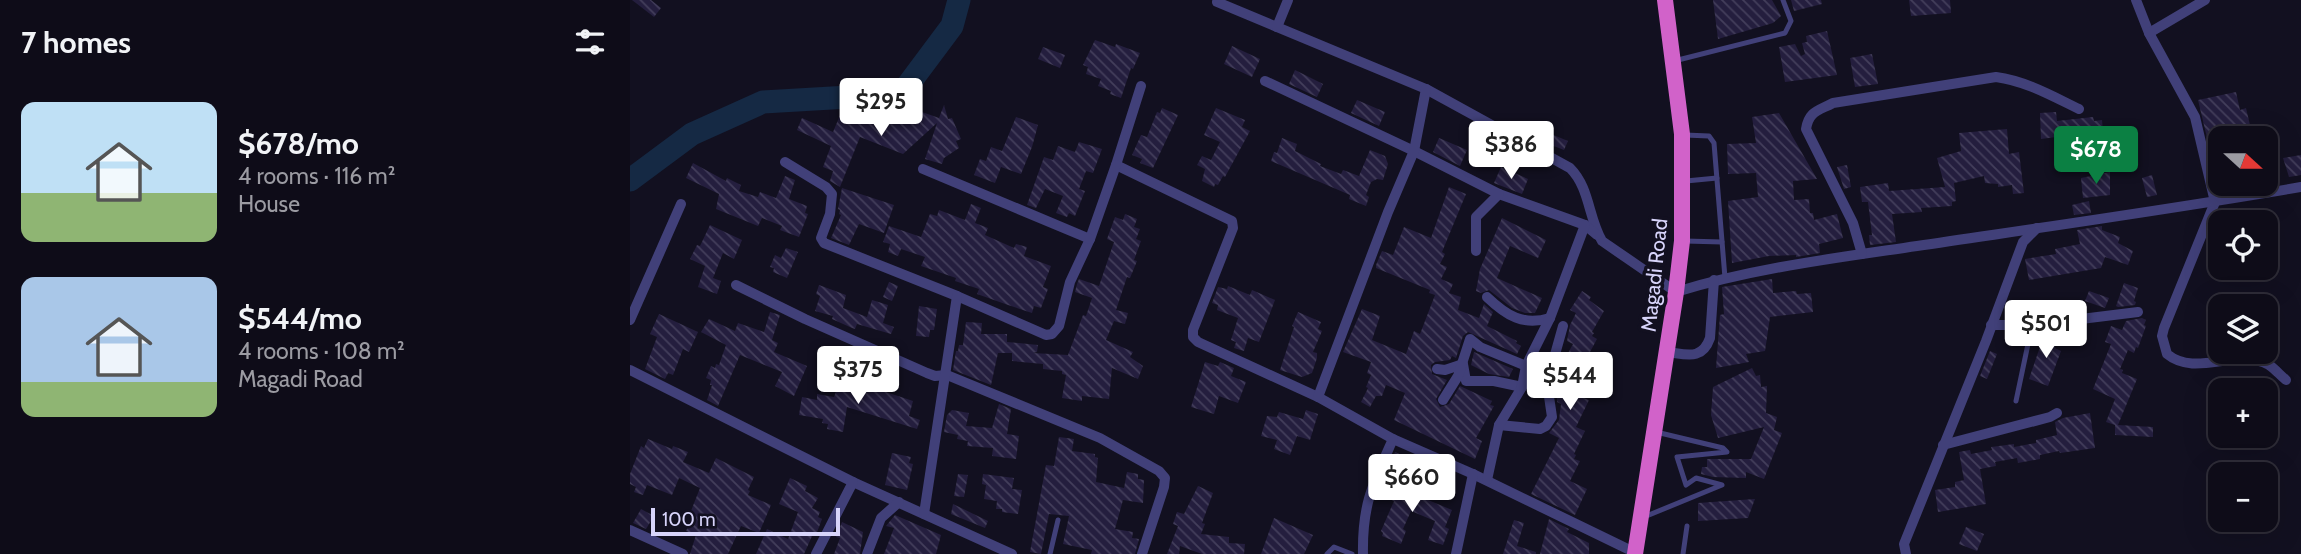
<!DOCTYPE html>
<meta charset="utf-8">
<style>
:root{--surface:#0e0c18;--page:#1c1a25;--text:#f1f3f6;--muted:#9b9ba2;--line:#2e2c37;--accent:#0b8043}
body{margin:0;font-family:Cabin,sans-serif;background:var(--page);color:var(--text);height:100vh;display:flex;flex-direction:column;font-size:26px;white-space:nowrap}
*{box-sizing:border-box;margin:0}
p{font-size:23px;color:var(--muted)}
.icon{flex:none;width:38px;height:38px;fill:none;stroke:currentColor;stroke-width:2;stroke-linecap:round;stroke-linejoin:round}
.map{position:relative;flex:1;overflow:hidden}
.drawer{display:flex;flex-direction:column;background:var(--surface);width:630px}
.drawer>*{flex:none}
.needle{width:46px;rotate:111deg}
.controls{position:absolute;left:1578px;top:126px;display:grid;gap:14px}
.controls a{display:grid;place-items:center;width:70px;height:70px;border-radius:14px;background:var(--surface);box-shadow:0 7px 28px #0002,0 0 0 2px var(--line);font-size:35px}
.scale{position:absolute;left:21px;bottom:18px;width:189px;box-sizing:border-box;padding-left:7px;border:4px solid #d7d4fa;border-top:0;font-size:19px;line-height:24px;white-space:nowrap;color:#d7d4fa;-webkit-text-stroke:5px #121020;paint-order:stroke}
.price{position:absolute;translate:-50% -60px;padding:0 16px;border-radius:7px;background:#fff;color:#222;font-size:23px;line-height:46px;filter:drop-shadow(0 2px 4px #0008)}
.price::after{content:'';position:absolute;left:50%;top:42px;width:21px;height:16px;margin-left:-10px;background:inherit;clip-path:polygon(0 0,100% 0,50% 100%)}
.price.current{background:var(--accent);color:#fff}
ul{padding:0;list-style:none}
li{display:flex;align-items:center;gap:21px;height:175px;padding:0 21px}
li span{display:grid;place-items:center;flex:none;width:196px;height:140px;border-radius:14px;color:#555}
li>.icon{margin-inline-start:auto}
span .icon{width:84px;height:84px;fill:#fffc;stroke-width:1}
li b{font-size:30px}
h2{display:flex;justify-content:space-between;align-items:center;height:84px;padding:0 21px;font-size:30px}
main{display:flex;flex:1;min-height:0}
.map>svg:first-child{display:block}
</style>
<main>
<section class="drawer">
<h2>7 homes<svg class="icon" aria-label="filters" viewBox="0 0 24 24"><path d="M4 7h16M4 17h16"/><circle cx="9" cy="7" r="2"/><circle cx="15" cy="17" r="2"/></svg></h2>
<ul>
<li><span style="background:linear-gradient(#bfe0f5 65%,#8fb573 0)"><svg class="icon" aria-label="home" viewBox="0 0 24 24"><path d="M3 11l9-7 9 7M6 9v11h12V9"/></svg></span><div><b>$678/mo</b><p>4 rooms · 116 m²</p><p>House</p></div></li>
<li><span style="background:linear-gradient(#a9c7e8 75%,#8fb573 0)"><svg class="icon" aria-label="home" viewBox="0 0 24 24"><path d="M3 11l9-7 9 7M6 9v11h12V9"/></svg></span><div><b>$544/mo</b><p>4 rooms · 108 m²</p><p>Magadi Road</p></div></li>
</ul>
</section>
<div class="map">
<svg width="1671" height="554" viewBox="0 0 1671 554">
<defs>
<pattern id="building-back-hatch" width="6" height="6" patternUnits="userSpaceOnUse" patternTransform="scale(1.75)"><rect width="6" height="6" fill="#241e3e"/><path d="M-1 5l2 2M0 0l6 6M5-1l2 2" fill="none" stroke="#433e5b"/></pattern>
</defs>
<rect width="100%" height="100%" fill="#121020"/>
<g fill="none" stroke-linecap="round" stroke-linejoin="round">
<path stroke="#152944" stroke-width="23" d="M0,180L62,134L133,102L236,96L275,89L322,26L329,0"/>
</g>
<g fill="url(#building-back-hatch)">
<path d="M2,0H21L31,8L24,17Z"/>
<path d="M1083,0H1142L1151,16L1143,23L1088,39Z"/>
<path d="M1161,0H1191L1192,4L1164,11Z"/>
<path d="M1279,0H1320L1321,13L1281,16Z"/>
<path d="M1197,31L1207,75L1155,82L1149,47L1165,44L1171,56L1175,54L1172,43L1177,42L1176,36Z"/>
<path d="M465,40L485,47L486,44L510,53L503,69L501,68L491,98L480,94L481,91L468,86L471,79L456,74L458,67L453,65Z"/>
<path d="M602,46L630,59L622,77L594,64Z"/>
<path d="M413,47L435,55L430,68L408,59Z"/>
<path d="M1242,54L1248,84L1225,87L1220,58Z"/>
<path d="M665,70L693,84L687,97L659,84Z"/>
<path d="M1606,92L1610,110L1616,108L1623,138H1591V183L1588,184L1568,100Z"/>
<path d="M727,100L755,112L749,126L721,113Z"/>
<path d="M314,105L318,119L322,118L331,139L326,141L329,148L314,158L312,164L295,159L307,123L273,154L230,137L210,187L200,181L203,171L193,167L201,146L167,130L172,118L203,132L213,108L254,125L290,118L292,112L309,118Z"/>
<path d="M532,108L548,115L523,168L510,163L512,159L502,155L511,135L517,137L527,112L530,113Z"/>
<path d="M586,108L615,120L612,127L620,131L595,177L593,176L588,185L585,184L584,187L572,181L575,169L567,165L572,156L581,160L590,142L574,135Z"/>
<path d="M1426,112L1427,121L1463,117L1464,121L1472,120L1473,131L1411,139L1410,113Z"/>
<path d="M1149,113L1187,179L1163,181L1164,200L1179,199L1180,213H1183L1184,220L1207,214L1213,238L1189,244L1190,253L1166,257V255L1139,256L1102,263L1098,201L1128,197L1126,173L1098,174L1097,144L1126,143L1122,117Z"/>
<path d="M386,117L408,125L402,147L391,174L371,167L365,183L344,175L350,159L356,161L361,147L372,151Z"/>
<path d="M1377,129L1379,154L1389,152L1394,193L1383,194L1382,185L1368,187V184L1355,183L1354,176L1324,183L1326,201L1322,202V206L1291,208L1292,212L1262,214L1266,242L1240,245L1239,235H1242L1238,202H1232L1230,187L1258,183L1259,191L1315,187L1307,158L1331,151L1329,133Z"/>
<path d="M914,131L938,141L934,150L911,141Z"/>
<path d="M652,138L667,144L665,151L691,164L690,166L711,174L713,170L729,176L740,150L755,156L758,164L753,180L747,179L741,182L736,195L739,197L736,206L719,199L720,195L641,161L644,152L647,153Z"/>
<path d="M809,138L837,150L830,166L803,152Z"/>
<path d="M449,142L472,149L463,173L456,171L449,189L455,191L445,216L439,213L437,217L426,213L433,196L415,189L406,208L397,205L414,157L423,160L428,146L445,152Z"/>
<path d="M1671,155V175L1659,177L1653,158Z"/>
<path d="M63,163L96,181L97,178L111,185L109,191L128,197L130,192L146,198L155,176L165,180L159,199L177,206L175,213L178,214L169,237L150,230L152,226L132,218L128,226L86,209L89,194L56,178Z"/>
<path d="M1217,165L1221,187L1214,189L1207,167Z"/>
<path d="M871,167L898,179L892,194L864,183Z"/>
<path d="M1480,172V195L1453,198L1451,178Z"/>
<path d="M1522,175L1527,195L1517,197L1512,178Z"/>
<path d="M1588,184H1620V188L1590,193Z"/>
<path d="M819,187L836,194L812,252L815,254L810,264L817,267L811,279L823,284L819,293L831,297L828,310L849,318L854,304L863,312L857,326L887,341L886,343L891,346L887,354L838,332L833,336L826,358L822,356L820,360L805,362L801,365L802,374L817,380L806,399L810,407L819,404L830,386L862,401L860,405L864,406L846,438L852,441L845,459L764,420L775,393L756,385L752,396H746L740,407L731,402L738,388L736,387L741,375L737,373L741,362L713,352L732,309L750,316L742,340L776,354L784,331L790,334L805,295L799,293L800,290L746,268V265L752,251L763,255L774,227L801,238Z"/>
<path d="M212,188L264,205L254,233L229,224L219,245L201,238L211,215L209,214L210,210L208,209Z"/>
<path d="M1459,201L1461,213L1444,215L1442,205Z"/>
<path d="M341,204L351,208L345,223L358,228L355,235L384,248L386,244L397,247L394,256L421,266L413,287L418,289L411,308L404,306L402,313L378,305L347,294L349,289L325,281L326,278L291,266L295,257L271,249L268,256L258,252L260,244L253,242L259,226L291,237L300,214L307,216L309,210L335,220Z"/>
<path d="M495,214L507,219L504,227L510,229L506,239L511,241L504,260L507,261L500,278L497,277L486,310L498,313L495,324L484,321L476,340L503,352L500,357L513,366L508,379L482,368L479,399L452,396V401L432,398L436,375L432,374V371L413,369V364L382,361V353H368L361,385L323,370L326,351H328L329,345H333L336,322L352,323L351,334H377V342L408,345L407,352L403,353L438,355L453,315L456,316L462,298L445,292L447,284L449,279L469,286L484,242L477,239L485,217L493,220Z"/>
<path d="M872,218L916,240L908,258L880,246L867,278L912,298L905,313H895L882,308L859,290L851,293L846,291L850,269Z"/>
<path d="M80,225L112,240L104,259L93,253L83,278L91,281L87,294L68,287L75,266L60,259L67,245L70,246Z"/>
<path d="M1472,226V230L1490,237L1488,243L1503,251L1498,265L1475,257L1471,268L1399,280L1395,259L1426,254L1425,249L1450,244L1447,230Z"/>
<path d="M156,248L168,252L157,278L143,272L144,268L140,267L145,255L151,258Z"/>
<path d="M1142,279L1143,293L1166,291L1167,294L1181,293L1183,312L1140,317L1135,351L1116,354L1119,362L1086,368L1090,315L1094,314L1092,287Z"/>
<path d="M259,282L268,286L262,301L253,297Z"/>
<path d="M1494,283L1508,288L1504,301L1506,302L1505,305L1488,307L1486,306Z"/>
<path d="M189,285L216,295L213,308L237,317L242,300L258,305L253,323L264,327L261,334L227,324L225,329L222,328L202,319L203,316L185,311L190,296L186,294Z"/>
<path d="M598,286L620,295L622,290L645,300L629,342L618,338L614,351L604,348L606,342L601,340L608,318L587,310L588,305L582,303L588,287L597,289Z"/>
<path d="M952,291L961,297L959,300L974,311L962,332L964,333L962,336L967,339L953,365L963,370L951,392L955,394L953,398L959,400L946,427L955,431L944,454L946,455L944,459L950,461L940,481L957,489L945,515L901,494L929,438L919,433L929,420L931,404L927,402V398L936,378L934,377L935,374L928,371L943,344L937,341L940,325L946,313L940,310Z"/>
<path d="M1459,291L1479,298L1475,308L1455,301Z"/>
<path d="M289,306L307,309L304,330H300L299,337L286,336Z"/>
<path d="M140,312L150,315L142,340L148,343L144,352L177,366L164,396L145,386L152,372L110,355L88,406L77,400L82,385H80L81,380L76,378L81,366L85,368L86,364L89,365L96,345L71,332L79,319L105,331L108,323L134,332Z"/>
<path d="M668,312L691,322L688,329L692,331L683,352L687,353V358L682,373L672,377L650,370L664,327L662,326Z"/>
<path d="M29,314L68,332L59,352L53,349L43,375L38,373L35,379L15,369L27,337L20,334Z"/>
<path d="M1512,318L1516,320L1514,325L1516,326L1508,348L1506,347L1504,353L1498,350L1490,369L1493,370L1492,373L1507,379L1488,425L1523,427V437L1485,435V425L1476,422L1485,399L1463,389L1481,344L1475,342L1481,326L1492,330L1496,321Z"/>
<path d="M1415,332L1427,337L1425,348L1431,351L1418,386L1399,379Z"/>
<path d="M220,347L256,364L252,373L216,357Z"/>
<path d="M1360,351L1367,354L1357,379L1350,376Z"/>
<path d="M193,352L214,359L207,379L190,373Z"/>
<path d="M844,352L883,369L879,377L859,374L841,365Z"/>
<path d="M575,362L588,366L590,362L604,368L601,376L616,382L608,403L589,396L584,414L561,407Z"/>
<path d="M1122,368L1126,376L1130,375L1131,387L1137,386L1136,413L1147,417L1144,430L1152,433L1134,479L1116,472V478L1083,477L1071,474L1072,467H1077V459H1121L1134,427L1088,438L1081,415L1083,387Z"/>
<path d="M211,377L283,401L279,416L290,420L287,429L217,407L213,432L197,429L198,424L192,423L193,419L169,415L172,397L187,400V394L204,397Z"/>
<path d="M369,404L381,409L377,434L389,436L386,459L362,456L363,448L337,446L338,441L327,439L328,435L314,432L317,415L322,410L339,413L336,426L362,428Z"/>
<path d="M676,410L688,414L680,440L667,436L660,455L644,449L647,440L631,436L637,416L647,417L649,412L673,419Z"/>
<path d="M1460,413L1465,448L1430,453L1429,451L1410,455V459L1388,463L1387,458L1365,462L1366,466L1350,469L1356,504L1308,512L1305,490L1325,487V482L1334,480L1329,452L1340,450L1341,454L1362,450L1361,447L1369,446L1384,444V447L1406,443V440L1427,435L1425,422L1433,418Z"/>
<path d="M429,437L444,439L442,451L465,454V457L468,458L466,482L494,488L497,472L508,474V479L514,480L513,503L493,500L485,529L503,532L502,538L509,539L505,554H461L462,550L433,544L439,516L419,514L411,554L400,552L416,465L424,466Z"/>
<path d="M18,439L42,449L43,446L58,452L53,462L79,473L86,458L124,477L118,490L120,491L118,495L141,505L129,533L111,526L98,554H60L66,535L56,531L62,518L59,516L70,488L49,478L42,495L17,485L13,495L4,492L6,487L0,484V474L11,446L14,448Z"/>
<path d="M765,452L794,465L790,477L760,465Z"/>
<path d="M262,453L281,457L279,463L283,464L277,490L255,485Z"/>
<path d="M328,474L338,475L334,497L324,496Z"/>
<path d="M353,474L384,478L382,489L392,490L388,514L372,512V509H366L367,501L354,499L356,485L352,484Z"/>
<path d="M160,478L177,486L175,491L188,498L182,508L190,512L188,517L192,519L186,535L183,534L174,554H126L137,529L158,539L168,512L149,504Z"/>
<path d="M753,481L822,510L815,527L819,529L813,545L798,540L805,521L781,511L773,529L776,531L771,544L752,536L753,533L751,531L764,501L749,495Z"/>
<path d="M568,486L583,493L572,523L575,524L571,534L599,537V543L615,544L614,554H572L550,546L549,554H537L548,526L543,524L547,512L554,514Z"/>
<path d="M1125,499L1118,518L1068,521V503Z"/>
<path d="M323,504L358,521L355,528L321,514Z"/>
<path d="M11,509L24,516L16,529L3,523Z"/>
<path d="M265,515L311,535L306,554H254L264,528L256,526Z"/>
<path d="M644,518L683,535L674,554H631Z"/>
<path d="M919,519L939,529L937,532L959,543V554H910Z"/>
<path d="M884,520L894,523L887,546L906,552V554H873Z"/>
<path d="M212,522L233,532L230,554H204L210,538L206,537Z"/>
<path d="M1336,527L1354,534L1347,551L1329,544Z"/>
</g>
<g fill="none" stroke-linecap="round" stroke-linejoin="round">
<g stroke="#414079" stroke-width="5">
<path d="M1044,61L1155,33L1161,21L1153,0"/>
<path d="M1055,135L1079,136L1084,143L1095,278"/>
<path d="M1056,181L1087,178"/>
<path d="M1055,241L1092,242"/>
<path d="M1386,401L1402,325"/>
<path d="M1014,517L1092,485L1066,478L1056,485L1047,457L1097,452L1093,448L1026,432"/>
<path d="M420,554L428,520"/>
<path d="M697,554L704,547L722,554"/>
<path d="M1053,554L1057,526"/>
</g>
<g stroke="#414079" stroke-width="10">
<path d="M1506,0L1519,33L1565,117L1585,202L1534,328L1532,336L1537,354C1566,378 1607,347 1639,365C1645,369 1650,375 1656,380"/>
<path d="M587,2L796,89L940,168C960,188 958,217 972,241L1046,292C1124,268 1206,258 1287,246C1415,227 1543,209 1671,187"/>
<path d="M647,27L658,0"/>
<path d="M1519,33L1575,0"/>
<path d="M635,81L784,151L869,194L955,225L967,235"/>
<path d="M511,86L486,165L602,221L603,228L563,330V337L568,342L688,397L763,439L843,474L1006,553"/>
<path d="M155,162L196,187L202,194L200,214L191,238L194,243L327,296L416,335L422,334L429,326L440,282L460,239L486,165"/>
<path d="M293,169L460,239"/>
<path d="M846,251V217L869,194"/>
<path d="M1232,254L1223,223L1176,129C1179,111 1188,111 1203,103L1366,77C1396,81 1422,96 1449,109"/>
<path d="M106,285L175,319L297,373L305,376L317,375L470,438L529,471L535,478L534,487L512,554"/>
<path d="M857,297C877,316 893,326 920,318"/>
<path d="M0,320L51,204"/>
<path d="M1361,325H1402L1508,312"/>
<path d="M1037,352C1056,354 1072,361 1080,338L1084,280"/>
<path d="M807,369L815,370L833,364L836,381H864L892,387"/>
<path d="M0,370L223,482L382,554"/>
<path d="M895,381L917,383"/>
<path d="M688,397L758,212L784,151L796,89"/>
<path d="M813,400L828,376L840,339L850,347L896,366"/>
<path d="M869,425L910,429L916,426L922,417L917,383L933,326"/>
<path d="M1313,445L1420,417L1427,413"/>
<path d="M857,480L869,425L892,387L896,366L920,318L955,225"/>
<path d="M294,514L327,296"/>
<path d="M0,530L53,554"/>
<path d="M186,554L223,482"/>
<path d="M237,554L251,518L269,502"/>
<path d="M733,554C732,504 743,484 763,439"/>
<path d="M826,554L843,474"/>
<path d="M1276,554L1274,544L1356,341L1393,242L1407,228"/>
</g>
<path stroke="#d162c9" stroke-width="16" d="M1005,554L1046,292L1052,241V134L1035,0"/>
</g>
<g text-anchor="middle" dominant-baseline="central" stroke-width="7" stroke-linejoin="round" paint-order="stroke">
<g font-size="21" fill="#d7d4fa" stroke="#121020">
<text transform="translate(1024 275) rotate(-84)">Magadi Road</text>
</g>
</g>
</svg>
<div class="controls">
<a><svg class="needle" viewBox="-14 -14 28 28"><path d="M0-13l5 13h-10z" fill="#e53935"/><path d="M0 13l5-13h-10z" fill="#9b9ba2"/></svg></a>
<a><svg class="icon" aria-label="locate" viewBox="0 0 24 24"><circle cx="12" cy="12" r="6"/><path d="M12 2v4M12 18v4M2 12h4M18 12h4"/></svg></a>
<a><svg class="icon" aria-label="layers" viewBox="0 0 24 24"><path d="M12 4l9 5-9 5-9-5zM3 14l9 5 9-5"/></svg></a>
<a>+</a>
<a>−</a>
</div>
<div class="scale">100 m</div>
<b class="price" style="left:251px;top:138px">$295</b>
<b class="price" style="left:881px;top:181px">$386</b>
<b class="price current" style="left:1466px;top:186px">$678</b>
<b class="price" style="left:1416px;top:360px">$501</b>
<b class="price" style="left:228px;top:406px">$375</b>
<b class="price" style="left:940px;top:412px">$544</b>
<b class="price" style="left:782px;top:514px">$660</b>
</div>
</main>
